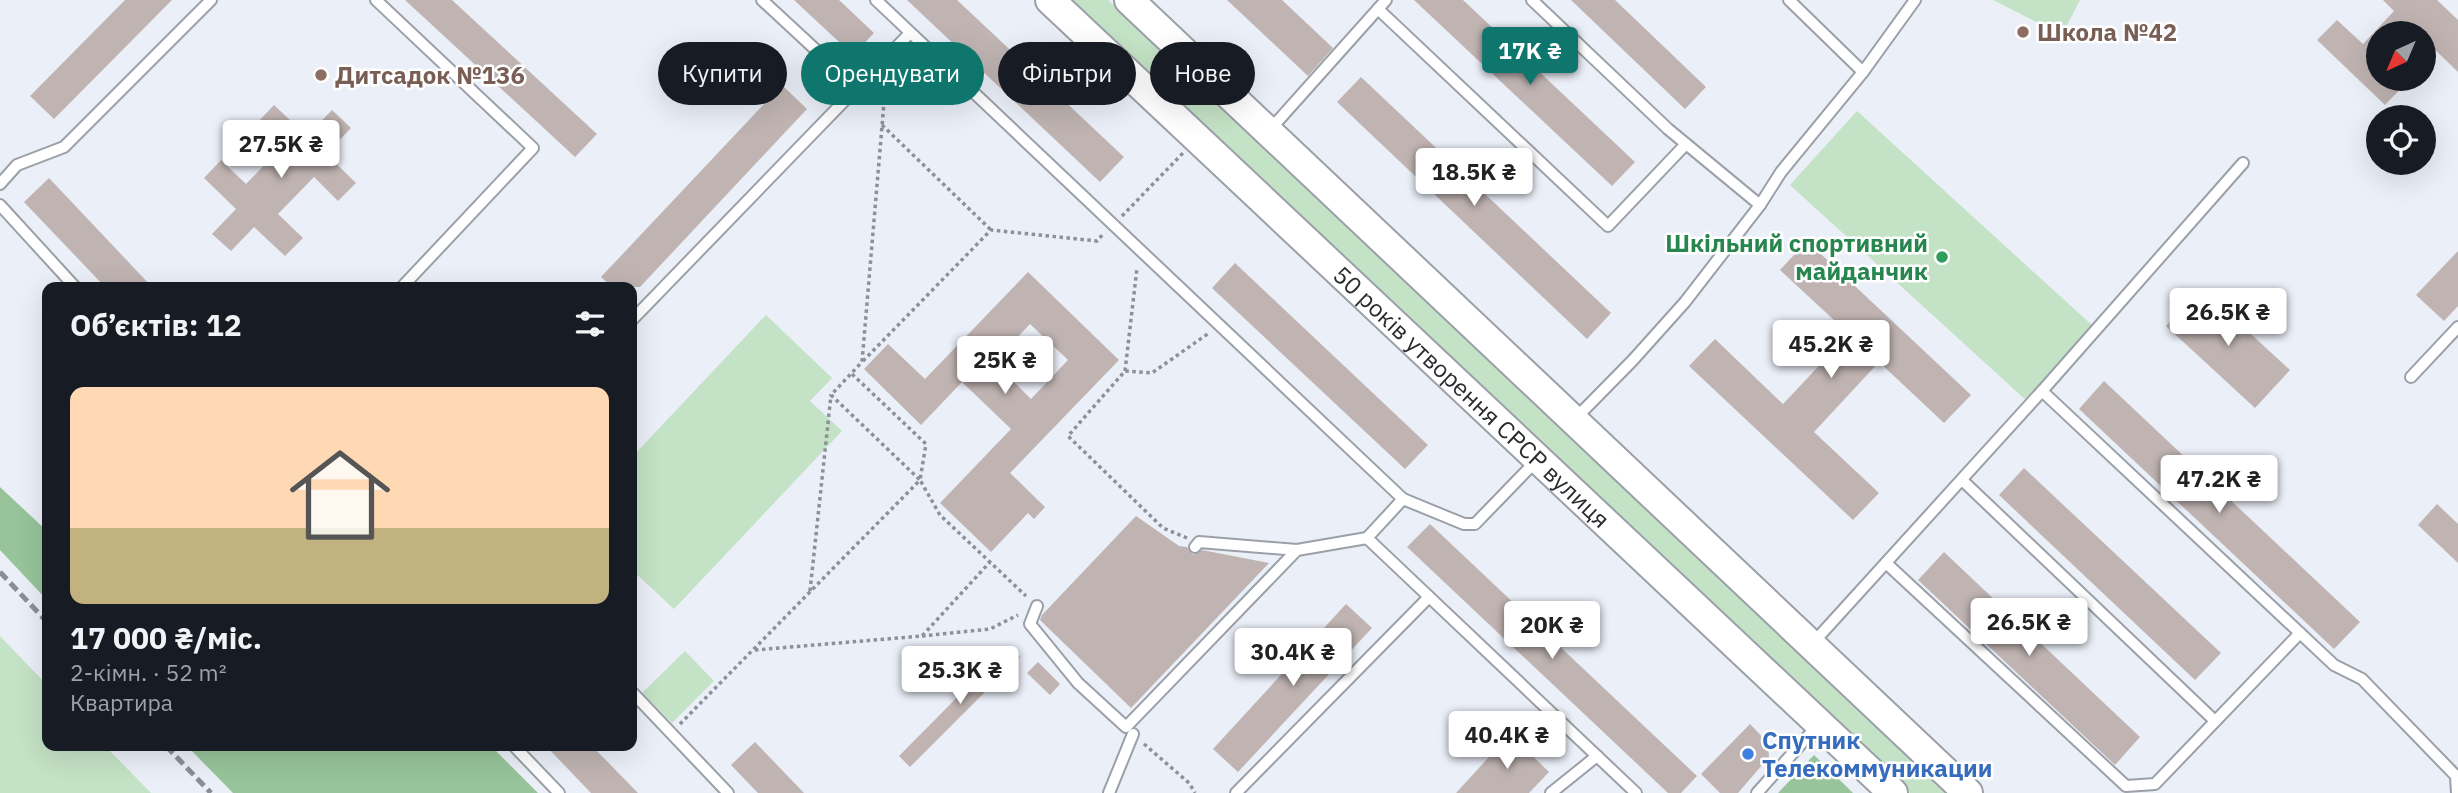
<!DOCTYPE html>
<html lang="uk">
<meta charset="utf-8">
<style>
:root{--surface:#171b24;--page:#20242c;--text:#f1f3f6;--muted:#9ea1a6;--accent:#0f766e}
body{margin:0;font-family:"IBM Plex Sans",sans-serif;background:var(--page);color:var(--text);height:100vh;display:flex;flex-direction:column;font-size:26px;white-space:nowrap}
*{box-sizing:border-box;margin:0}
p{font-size:23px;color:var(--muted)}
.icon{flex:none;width:38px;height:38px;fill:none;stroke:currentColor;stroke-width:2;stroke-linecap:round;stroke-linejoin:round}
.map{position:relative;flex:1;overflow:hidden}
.side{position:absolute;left:42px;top:282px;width:595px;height:469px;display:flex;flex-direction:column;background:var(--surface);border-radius:14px;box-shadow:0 7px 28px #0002}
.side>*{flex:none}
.guide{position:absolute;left:658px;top:42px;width:665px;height:63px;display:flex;gap:14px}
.needle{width:46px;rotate:224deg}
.controls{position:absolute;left:2366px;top:21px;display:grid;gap:14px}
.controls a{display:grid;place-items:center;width:70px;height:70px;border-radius:50%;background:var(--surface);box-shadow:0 7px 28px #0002;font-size:35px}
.price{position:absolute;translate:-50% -60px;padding:0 16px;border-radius:7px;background:#fff;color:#222;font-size:23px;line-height:46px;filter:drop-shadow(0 2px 4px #0008)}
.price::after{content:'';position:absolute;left:50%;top:42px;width:21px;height:16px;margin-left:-10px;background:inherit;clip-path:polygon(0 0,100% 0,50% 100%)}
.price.active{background:var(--accent);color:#fff}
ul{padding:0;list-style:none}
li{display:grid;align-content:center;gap:14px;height:371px;padding:0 28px}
li span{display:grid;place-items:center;height:217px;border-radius:14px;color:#555}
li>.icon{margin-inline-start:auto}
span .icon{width:126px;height:126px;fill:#fffc;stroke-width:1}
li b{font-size:30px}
h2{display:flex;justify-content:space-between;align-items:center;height:84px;padding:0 28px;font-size:30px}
.tag{padding:0 24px;border-radius:32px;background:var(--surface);box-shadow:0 7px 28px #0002;font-size:24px;line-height:63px}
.tag.active{background:var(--accent);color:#fff}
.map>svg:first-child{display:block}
</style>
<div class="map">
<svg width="2458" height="793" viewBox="0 0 2458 793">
<rect width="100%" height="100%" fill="#ebeff8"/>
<g fill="#c4e2c6">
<path d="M1066,0H1108L1952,793H1910Z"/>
<path d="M1993,0H2080L2062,35Z"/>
<path d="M1857,111L2095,328L2028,402L1790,185Z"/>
<path d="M766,315L832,378L810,401L842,431L674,609L632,570V457Z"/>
<path d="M0,636L47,685V746H105L151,793H0Z"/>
<path d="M685,651L714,681L672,723L642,693Z"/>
</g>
<g fill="#97c49a">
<path d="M0,487L47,531V600L0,550Z"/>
<path d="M187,746H491L538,793H233Z"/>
<path d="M1814,755L1853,793H1778Z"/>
</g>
<g fill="#bfb4b2" fill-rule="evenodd">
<path d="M125,0H172L54,119L30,96Z"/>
<path d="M405,0H452L597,134L575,157Z"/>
<path d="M794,0H839L874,33L853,55Z"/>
<path d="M907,0H957L1124,157L1100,182Z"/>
<path d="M1227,0H1282L1333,48L1308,76Z"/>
<path d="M1414,0H1463L1635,162L1612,186Z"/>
<path d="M1571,0H1615L1706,87L1685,109Z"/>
<path d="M2383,0H2437L2458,20V72L2424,39V33H2418L2405,21L2394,33H2378V79H2410L2385,105L2317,40L2337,20L2363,44L2394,11Z"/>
<path d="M1361,77L1611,313L1587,339L1337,102Z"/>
<path d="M782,85L807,109L640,287H612L601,277Z"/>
<path d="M274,105L307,136L332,110L351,128L326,154L356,183L338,201L314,177L278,214L303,238L285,256L254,227L231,251L212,234L236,209L204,178L221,160L246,184L282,147L257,123Z"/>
<path d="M49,178L152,287H105L24,202Z"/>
<path d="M1807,241L1971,395L1944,423L1879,362L1814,432L1879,493L1853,520L1689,366L1715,339L1783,404L1849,334L1780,270Z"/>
<path d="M2458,251V306L2444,321L2416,295Z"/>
<path d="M1235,263L1428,445L1405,469L1212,288Z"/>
<path d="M1028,272L1119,360L1010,473L1045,507L1034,519L1028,513L991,552L940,503L1011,429L962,382L921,425L864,369L888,344L925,379ZM1030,324L1068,360L1031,399L994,362Z"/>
<path d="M2201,288L2290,370L2255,408L2166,326Z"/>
<path d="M2104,381L2360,622L2334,649L2079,409Z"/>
<path d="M2024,468L2221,653L2195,680L1999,495Z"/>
<path d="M2437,504L2458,524V563L2418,525Z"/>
<path d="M1136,516L1179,546L1187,547L1193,555L1202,550L1269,563L1131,708L1040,620L1042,615Z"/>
<path d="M1430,524L1697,776L1681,793H1668L1407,547Z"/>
<path d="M1944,552L2140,737L2115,765L1918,580Z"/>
<path d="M1346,604L1372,628L1238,772L1213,749Z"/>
<path d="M1008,646L1020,657L910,767L899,756Z"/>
<path d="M1038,662L1060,684L1050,695L1027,673Z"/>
<path d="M1750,724L1768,743L1769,757L1738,793H1720L1701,774Z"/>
<path d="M1510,734L1549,772L1529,793H1456Z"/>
<path d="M755,742L804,793H758L731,765Z"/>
<path d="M546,746H592L638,793H591Z"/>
</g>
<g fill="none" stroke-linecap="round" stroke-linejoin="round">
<g stroke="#9ba0a8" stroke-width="14">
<g id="lane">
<path d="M376,0L533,148L402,287"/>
<path d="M762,0L857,88"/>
<path d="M876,0L1403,499L1367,538L1636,793"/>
<path d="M1532,0L1668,129L1760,205"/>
<path d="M1378,9L1608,226L1686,144"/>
<path d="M1863,72L1915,0"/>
<path d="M1268,132L1386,0"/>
<path d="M0,184L17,165L64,147L211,0"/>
<path d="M0,205L75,287"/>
<path d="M632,320L910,33"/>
<path d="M2411,377L2458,327"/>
<path d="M2042,391L2334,665L2362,679L2456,776L2457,793"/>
<path d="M1574,420L1633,360L1685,302L1760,205L1781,172L1863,72L1789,0"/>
<path d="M1962,480L2215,721"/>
<path d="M1403,499L1464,524H1475L1536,461"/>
<path d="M1195,547L1199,542L1297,550"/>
<path d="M1886,563L2126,786L2155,784L2300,633"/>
<path d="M1037,606L1030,624L1078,683L1126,727L1297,550L1367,538"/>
<path d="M1813,643L2042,391L2243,163"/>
<path d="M632,692L728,793"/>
<path d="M514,746L559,793"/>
<path d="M1109,793L1133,734"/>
<path d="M1236,793L1429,597"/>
<path d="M1551,793L1597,756"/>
<path d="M1757,793L1818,725"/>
</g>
</g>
<g stroke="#9ba0a8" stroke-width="32">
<g id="secondary">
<path id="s1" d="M1050,0L1893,793"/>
<path d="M1129,0L1968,793"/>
</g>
</g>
<g stroke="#8e9097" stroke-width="3.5" stroke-dasharray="3.5 3.5" stroke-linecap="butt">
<path d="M882,125L991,230"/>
<path d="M1122,216L1183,153"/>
<path d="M863,361L991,230L1097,241L1104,233"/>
<path d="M1125,371L1137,268"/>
<path d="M852,374L926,444L920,480L940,515L1026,596"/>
<path d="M1187,538L1163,528L1068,436L1125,371L1152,373L1209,333"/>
<path d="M810,591L831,395"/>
<path d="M922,636L990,629L1018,615"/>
<path d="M755,650L922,636L990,562"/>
<path d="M680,724L920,480L831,395L862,362L886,79"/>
<path d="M1144,744L1189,783L1195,793"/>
</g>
<use href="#lane" stroke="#fff" stroke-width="10"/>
<use href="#secondary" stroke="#fff" stroke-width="28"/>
<g stroke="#8b8e94" stroke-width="5" stroke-dasharray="10 5" stroke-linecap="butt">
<path d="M0,572L47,622"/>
<path d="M166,746L211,793"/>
</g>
</g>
<g fill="#8d6e63" stroke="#fff" stroke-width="2.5">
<circle cx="2023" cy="32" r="7"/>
<circle cx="321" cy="75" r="7"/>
</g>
<circle fill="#2e9e5b" stroke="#fff" stroke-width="2.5" cx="1942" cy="257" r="7"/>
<circle fill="#3f7fe0" stroke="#fff" stroke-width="2.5" cx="1748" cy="754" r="7"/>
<g text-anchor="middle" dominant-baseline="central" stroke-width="5" stroke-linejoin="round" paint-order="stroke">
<g font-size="24" font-weight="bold" fill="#785e54" stroke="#fff" text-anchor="start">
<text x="2037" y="32">Школа №42</text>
<text x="335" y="75">Дитсадок №136</text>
</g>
<g font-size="24" font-weight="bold" fill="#27864d" stroke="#fff" text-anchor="end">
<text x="1928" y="243">Шкільний спортивний<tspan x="1928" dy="28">майданчик</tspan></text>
</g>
<g font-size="24" fill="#2a2b2f" stroke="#fff">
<text stroke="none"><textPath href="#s1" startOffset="579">50 років утворення СРСР вулиця</textPath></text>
</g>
<g font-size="24" font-weight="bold" fill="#366cbe" stroke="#fff" text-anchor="start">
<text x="1762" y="740">Спутник<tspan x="1762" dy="28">Телекоммуникации</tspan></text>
</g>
</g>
</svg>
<div class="controls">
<a><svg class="needle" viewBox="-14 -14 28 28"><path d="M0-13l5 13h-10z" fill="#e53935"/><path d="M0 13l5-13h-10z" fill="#9ea1a6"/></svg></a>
<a><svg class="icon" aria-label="locate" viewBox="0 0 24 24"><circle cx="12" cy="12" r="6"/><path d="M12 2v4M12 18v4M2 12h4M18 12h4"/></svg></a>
</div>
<b class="price active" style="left:1530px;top:87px">17K ₴</b>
<b class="price" style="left:281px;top:180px">27.5K ₴</b>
<b class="price" style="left:1474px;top:208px">18.5K ₴</b>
<b class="price" style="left:2228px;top:348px">26.5K ₴</b>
<b class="price" style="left:1831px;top:380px">45.2K ₴</b>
<b class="price" style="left:1005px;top:396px">25K ₴</b>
<b class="price" style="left:2219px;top:515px">47.2K ₴</b>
<b class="price" style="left:2029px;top:658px">26.5K ₴</b>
<b class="price" style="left:1552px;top:661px">20K ₴</b>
<b class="price" style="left:1293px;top:688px">30.4K ₴</b>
<b class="price" style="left:960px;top:706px">25.3K ₴</b>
<b class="price" style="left:1507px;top:771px">40.4K ₴</b>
<div class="guide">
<a class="tag">Купити</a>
<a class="tag active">Орендувати</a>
<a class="tag">Фільтри</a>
<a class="tag">Нове</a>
</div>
<section class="side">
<h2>Об’єктів: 12<svg class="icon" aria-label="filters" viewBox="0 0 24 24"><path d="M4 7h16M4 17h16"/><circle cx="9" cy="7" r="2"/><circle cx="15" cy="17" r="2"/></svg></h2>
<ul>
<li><span style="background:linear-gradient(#ffd9b3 65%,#c2b280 0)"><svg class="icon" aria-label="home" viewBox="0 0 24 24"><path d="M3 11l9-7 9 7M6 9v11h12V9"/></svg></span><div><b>17 000 ₴/міс.</b><p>2-кімн. · 52 m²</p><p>Квартира</p></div></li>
</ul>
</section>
</div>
